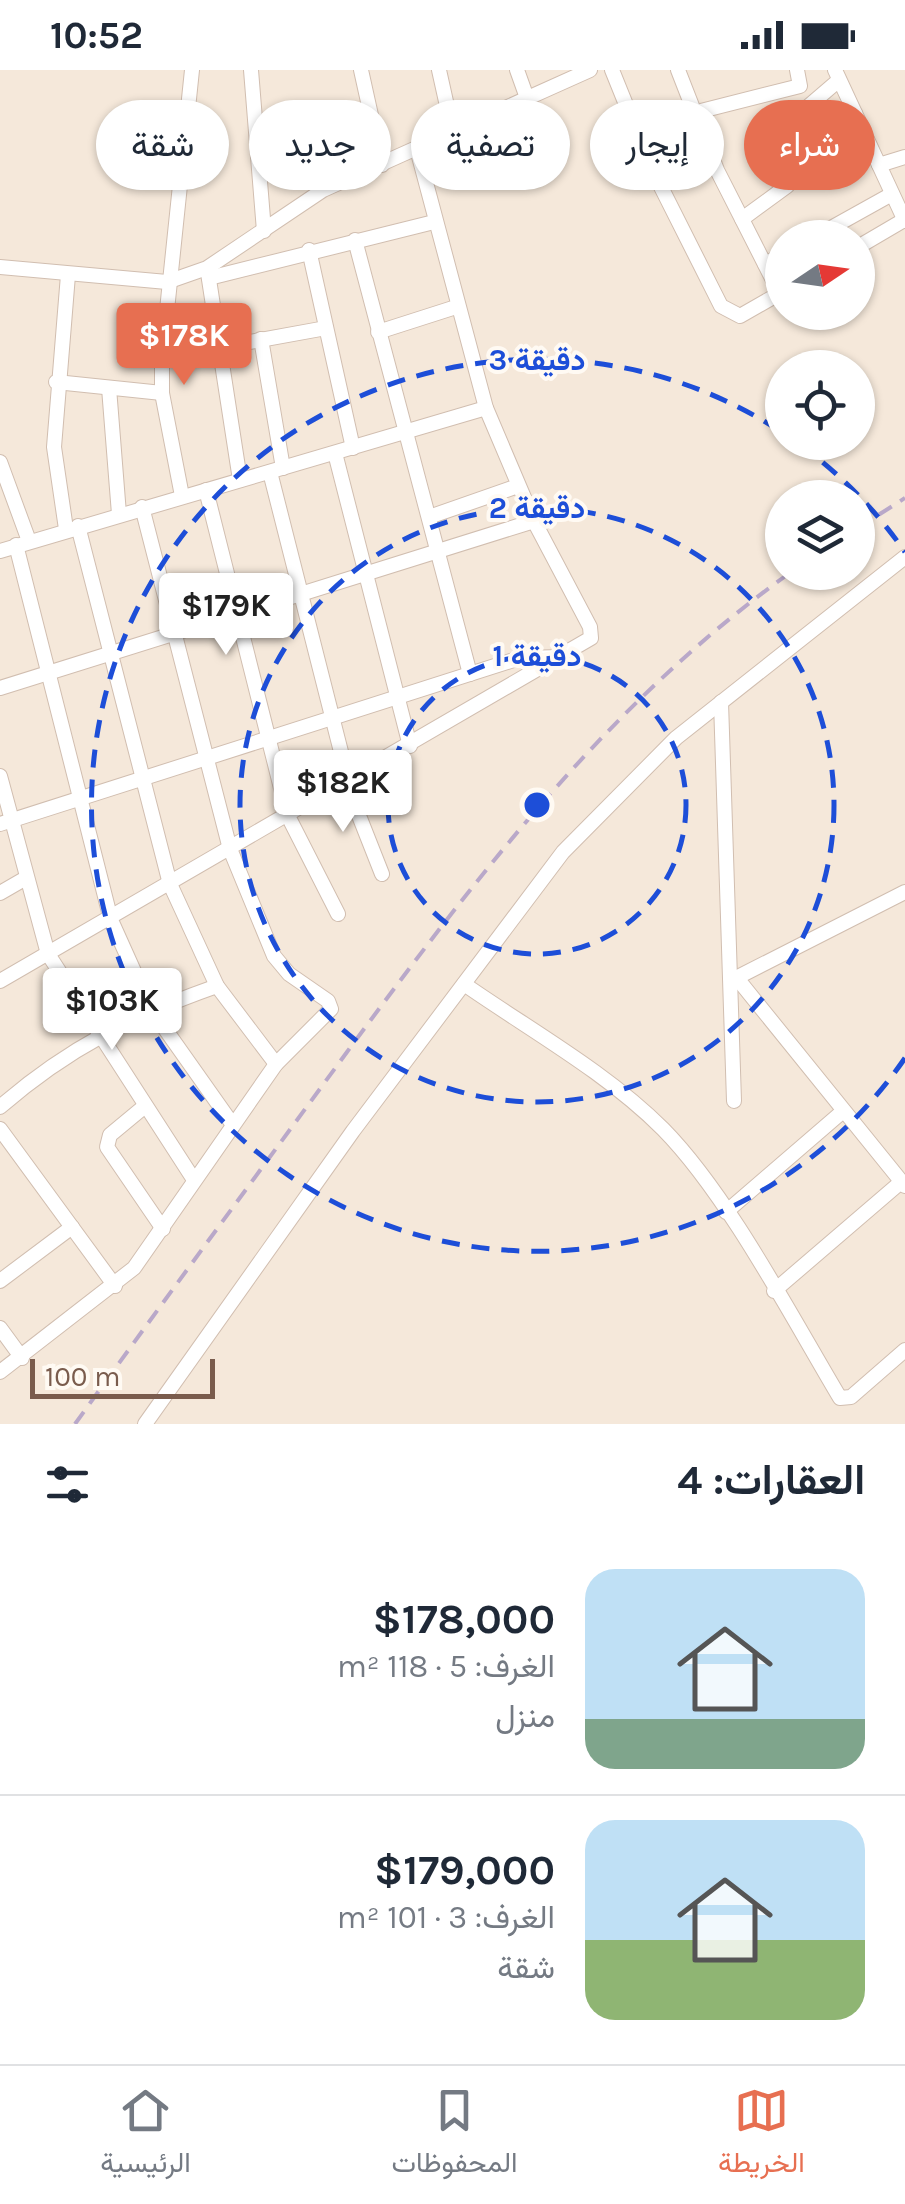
<!DOCTYPE html>
<html lang="ar">
<meta charset="utf-8">
<style>
:root{--surface:#fff;--page:#f6f6f7;--text:#1f2937;--muted:#747a83;--line:#e0e1e3;--accent:#e76f51}
body{margin:0;font-family:Karla,Vazirmatn,sans-serif;background:var(--page);color:var(--text);direction:rtl;height:100vh;display:flex;flex-direction:column;font-size:38px;white-space:nowrap}
*{box-sizing:border-box;margin:0}
p{font-size:32px;color:var(--muted)}
.icon{flex:none;width:55px;height:55px;fill:none;stroke:currentColor;stroke-width:2;stroke-linecap:round;stroke-linejoin:round}
.map{position:relative;height:1354px;overflow:hidden;direction:ltr}
.side{display:flex;flex-direction:column;background:var(--surface);flex:1}
.side>*{flex:none}
.guide{position:absolute;left:30px;top:30px;width:845px;height:90px;direction:rtl;display:flex;gap:20px}
.needle{width:65px;rotate:77deg}
.buttons{position:absolute;left:765px;top:150px;display:grid;gap:20px}
.buttons a{display:grid;place-items:center;width:110px;height:110px;border-radius:50%;background:var(--surface);box-shadow:0 2px 8px #0004;font-size:50px}
.scale{position:absolute;left:30px;bottom:25px;width:185px;box-sizing:border-box;padding-left:10px;border:5px solid #7a5c4d;border-top:0;font-size:28px;line-height:35px;white-space:nowrap;color:#7a5c4d;-webkit-text-stroke:8px #fffaf3;paint-order:stroke}
.price{position:absolute;translate:-50% -85px;padding:0 22px;border-radius:10px;background:#fff;color:#222;font-size:32px;line-height:65px;filter:drop-shadow(0 2px 5px #0008)}
.price::after{content:'';position:absolute;left:50%;top:60px;width:30px;height:22px;margin-left:-15px;background:inherit;clip-path:polygon(0 0,100% 0,50% 100%)}
.price.current{background:var(--accent);color:#fff}
ul{padding:0;list-style:none}
li{display:flex;align-items:center;gap:30px;height:250px;padding:0 40px}
li+li{border-top:2px solid var(--line)}
li span{display:grid;place-items:center;flex:none;width:280px;height:200px;border-radius:30px;color:#555}
li>.icon{margin-inline-start:auto}
span .icon{width:120px;height:120px;fill:#fffc;stroke-width:1}
li b{font-size:42px}
h2{display:flex;justify-content:space-between;align-items:center;height:120px;padding:0 40px;font-size:42px}
.chip{padding:0 35px;border-radius:45px;background:var(--surface);box-shadow:0 2px 8px #0004;font-size:35px;line-height:90px}
.chip.current{background:var(--accent);color:#fff}
.status{display:flex;justify-content:space-between;align-items:center;height:70px;padding:0 50px;background:var(--surface);direction:ltr}
.status svg{height:28px;fill:currentColor}
.dock{display:flex;justify-content:space-around;align-items:center;height:140px;border-top:2px solid var(--line);background:var(--surface);font-size:28px;color:var(--muted)}
.dock a{display:grid;justify-items:center;gap:5px}
.dock .current{color:var(--accent)}
.map>svg:first-child{display:block}
</style>
<div class="status"><b>10:52</b><svg viewBox="0 0 49 12"><path d="M0 12V9h3v3zM5 12V6h3v6zM10 12V3h3v9zM15 12V0h3v12zM26 1h20v11H26zM47 4h2v5h-2z"/></svg></div>
<div class="map">
<svg width="905" height="1354" viewBox="0 0 905 1354">
<rect width="100%" height="100%" fill="#fdf6ec"/>
<path fill="#f5e8da" fill-rule="evenodd" d="M0,0H905V1354H0ZM782,168H858V242H782ZM782,298H858V372H782ZM782,428H858V502H782Z"/>
<g fill="none" stroke-linecap="round" stroke-linejoin="round">
<g stroke="#d1beb0" stroke-width="16">
<g id="street">
<path d="M251,0L264,161"/>
<path d="M361,0L382,95"/>
<path d="M439,0L453,63"/>
<path d="M517,0L527,28"/>
<path d="M612,0L652,99L721,236L740,246L782,222"/>
<path d="M678,0L717,100L780,224"/>
<path d="M835,0L905,151"/>
<path d="M693,43L800,16L797,0"/>
<path d="M787,67L797,46L839,10"/>
<path d="M879,95L905,87"/>
<path d="M742,149L787,116L855,43"/>
<path d="M813,168L892,124"/>
<path d="M355,170L470,604"/>
<path d="M858,177L904,150"/>
<path d="M309,180L353,378"/>
<path d="M765,194L782,185"/>
<path d="M0,197L167,212L207,198L323,120L590,0"/>
<path d="M208,203L240,410"/>
<path d="M209,208L434,152"/>
<path d="M378,262L456,237"/>
<path d="M261,269L283,398"/>
<path d="M162,288L326,258"/>
<path d="M56,312L162,323"/>
<path d="M109,318L119,444"/>
<path d="M335,383L410,676"/>
<path d="M0,392L29,471"/>
<path d="M270,402L354,733L382,804"/>
<path d="M206,420L288,746L338,844"/>
<path d="M182,426L162,323V288L192,0"/>
<path d="M429,447L518,416"/>
<path d="M78,456L170,814L217,916L276,994"/>
<path d="M66,459L54,377L68,205"/>
<path d="M16,475L111,850L151,939L233,1055"/>
<path d="M0,481L486,338"/>
<path d="M0,618L534,451"/>
<path d="M721,632L734,1031"/>
<path d="M0,706L48,884L194,1110"/>
<path d="M0,754L520,588L562,587"/>
<path d="M0,823L26,808"/>
<path d="M736,907L905,1116"/>
<path d="M732,910L905,822"/>
<path d="M0,911L591,568L590,557L534,451L486,338L417,79"/>
<path d="M464,914C530,960 606,1002 663,1059C728,1125 791,1246 840,1328L851,1327L905,1280"/>
<path d="M145,1036L110,1065L107,1077L163,1159"/>
<path d="M0,1037C68,978 132,946 217,916"/>
<path d="M0,1059L115,1216"/>
<path d="M726,1142L842,1042"/>
<path d="M0,1211L72,1157"/>
<path d="M774,1221L901,1112"/>
<path d="M0,1258L22,1288"/>
<path d="M0,1302L134,1198L276,994L331,939L328,931L289,904L274,886L230,779L142,437"/>
<path d="M145,1354L353,1061L563,782L676,668L905,487"/>
</g>
</g>
<use href="#street" stroke="#fff" stroke-width="14"/>
<g stroke="#b9a8c9" stroke-width="4" stroke-dasharray="15 10" stroke-linecap="butt">
<path d="M858,458L905,428"/>
<path d="M75,1354C165,1229 256,1106 347,982C478,805 610,631 791,502"/>
</g>
</g>
<g fill="none" stroke="#1d4ed8" stroke-width="5" stroke-dasharray="18 12">
<circle cx="537" cy="735" r="149"/>
<circle cx="537" cy="735" r="297"/>
<path d="M905 988A446 446 0 1 1 780 361M799 374A446 446 0 0 1 905 482"/>
</g>
<circle cx="537" cy="735" r="15" fill="#1d4ed8" stroke="#fffaf3" stroke-width="5"/>
<g font-size="30" text-anchor="middle" font-weight="bold" fill="#1d4ed8" stroke="#fffaf3" stroke-width="8" stroke-linejoin="round" paint-order="stroke">
<text x="537" y="300">3 دقيقة</text>
<text x="537" y="448">2 دقيقة</text>
<text x="537" y="596">1 دقيقة</text>
</g>
</svg>
<div class="buttons">
<a><svg class="needle" viewBox="-14 -14 28 28"><path d="M0-13l5 13h-10z" fill="#e53935"/><path d="M0 13l5-13h-10z" fill="#747a83"/></svg></a>
<a><svg class="icon" aria-label="locate" viewBox="0 0 24 24"><circle cx="12" cy="12" r="6"/><path d="M12 2v4M12 18v4M2 12h4M18 12h4"/></svg></a>
<a><svg class="icon" aria-label="layers" viewBox="0 0 24 24"><path d="M12 4l9 5-9 5-9-5zM3 14l9 5 9-5"/></svg></a>
</div>
<div class="scale">100 m</div>
<b class="price current" style="left:184px;top:318px">$178K</b>
<b class="price" style="left:226px;top:588px">$179K</b>
<b class="price" style="left:343px;top:765px">$182K</b>
<b class="price" style="left:112px;top:983px">$103K</b>
<div class="guide">
<a class="chip current">شراء</a>
<a class="chip">إيجار</a>
<a class="chip">تصفية</a>
<a class="chip">جديد</a>
<a class="chip">شقة</a>
</div>
</div>
<section class="side">
<h2>العقارات: 4<svg class="icon" aria-label="filters" viewBox="0 0 24 24"><path d="M4 7h16M4 17h16"/><circle cx="9" cy="7" r="2"/><circle cx="15" cy="17" r="2"/></svg></h2>
<ul>
<li><span style="background:linear-gradient(#bfe0f5 75%,#7fa58c 0)"><svg class="icon" aria-label="home" viewBox="0 0 24 24"><path d="M3 11l9-7 9 7M6 9v11h12V9"/></svg></span><div><b>$178,000</b><p>الغرف: 5 · 118 m²</p><p>منزل</p></div></li>
<li><span style="background:linear-gradient(#bfe0f5 60%,#8fb573 0)"><svg class="icon" aria-label="home" viewBox="0 0 24 24"><path d="M3 11l9-7 9 7M6 9v11h12V9"/></svg></span><div><b>$179,000</b><p>الغرف: 3 · 101 m²</p><p>شقة</p></div></li>
</ul>
</section>
<nav class="dock">
<a class="current"><svg class="icon" aria-label="map" viewBox="0 0 24 24"><path d="M3 6l6-2 6 2 6-2v14l-6 2-6-2-6 2zM9 4v14M15 6v14"/></svg>الخريطة</a>
<a><svg class="icon" aria-label="saved" viewBox="0 0 24 24"><path d="M7 4h10v16l-5-4-5 4z"/></svg>المحفوظات</a>
<a><svg class="icon" aria-label="home" viewBox="0 0 24 24"><path d="M3 11l9-7 9 7M6 9v11h12V9"/></svg>الرئيسية</a>
</nav>
